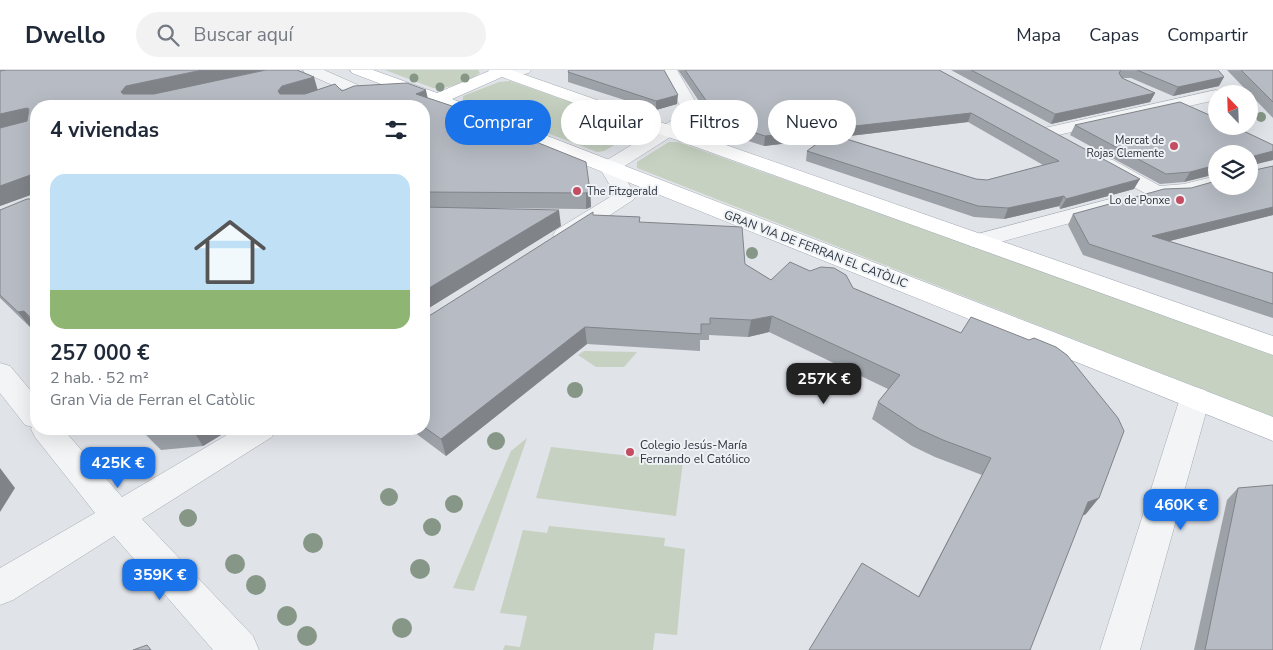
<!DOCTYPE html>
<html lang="es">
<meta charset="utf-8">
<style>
:root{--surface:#fff;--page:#f2f2f3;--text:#1f2937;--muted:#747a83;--line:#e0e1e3;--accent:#1a73e8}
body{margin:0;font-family:"Nunito Sans",sans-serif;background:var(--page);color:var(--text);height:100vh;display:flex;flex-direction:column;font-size:19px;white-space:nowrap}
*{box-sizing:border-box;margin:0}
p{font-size:16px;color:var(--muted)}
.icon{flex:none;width:28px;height:28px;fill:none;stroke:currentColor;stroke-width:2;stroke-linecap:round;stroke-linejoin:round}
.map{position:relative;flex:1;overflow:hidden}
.sheet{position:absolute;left:30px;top:30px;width:400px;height:335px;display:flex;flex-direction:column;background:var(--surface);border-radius:20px;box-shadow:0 5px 20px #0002}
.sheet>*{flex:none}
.banner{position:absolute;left:445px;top:30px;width:475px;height:45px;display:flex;gap:10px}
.needle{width:32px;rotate:337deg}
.fabs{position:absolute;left:1208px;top:15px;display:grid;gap:10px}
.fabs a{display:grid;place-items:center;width:50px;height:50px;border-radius:50%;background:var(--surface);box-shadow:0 5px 20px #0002;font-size:25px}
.price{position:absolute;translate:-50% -42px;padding:0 11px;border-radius:10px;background:var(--accent);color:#fff;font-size:16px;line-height:32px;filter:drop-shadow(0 1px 2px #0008)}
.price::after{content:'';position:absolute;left:50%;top:30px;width:15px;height:11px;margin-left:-8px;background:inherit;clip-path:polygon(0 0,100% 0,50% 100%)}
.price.on{background:#222;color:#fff}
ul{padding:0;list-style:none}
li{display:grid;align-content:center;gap:10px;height:265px;padding:0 20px}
li span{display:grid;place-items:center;height:155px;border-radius:15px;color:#555}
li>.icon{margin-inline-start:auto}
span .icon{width:90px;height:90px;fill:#fffc;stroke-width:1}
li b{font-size:21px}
h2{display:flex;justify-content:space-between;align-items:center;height:60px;padding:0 20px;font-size:21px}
.pill{padding:0 18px;border-radius:22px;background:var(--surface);box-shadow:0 5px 20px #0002;font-size:18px;line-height:45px}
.pill.on{background:var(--accent);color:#fff}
header{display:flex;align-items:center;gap:30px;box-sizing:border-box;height:70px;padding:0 25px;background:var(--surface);border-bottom:1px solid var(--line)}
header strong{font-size:24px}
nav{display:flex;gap:28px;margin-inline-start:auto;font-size:18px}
.search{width:350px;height:45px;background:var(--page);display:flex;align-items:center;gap:12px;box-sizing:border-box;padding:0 18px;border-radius:28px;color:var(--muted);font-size:19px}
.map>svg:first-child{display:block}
</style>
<header>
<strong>Dwello</strong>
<div class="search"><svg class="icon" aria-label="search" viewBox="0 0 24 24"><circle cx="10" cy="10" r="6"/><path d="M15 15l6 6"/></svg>Buscar aquí</div>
<nav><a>Mapa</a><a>Capas</a><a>Compartir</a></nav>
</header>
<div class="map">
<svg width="1273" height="580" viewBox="0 0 1273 580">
<rect width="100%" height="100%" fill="#e0e3e8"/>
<g fill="#c6d1c1">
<path d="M385,0H478L480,3C468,12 448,19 433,18Z"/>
<path d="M510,11L642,57L641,60L604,81L597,82L463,31V26L499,12Z"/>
<path d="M669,72H678L1273,283V347L637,98V92Z"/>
<path d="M584,281L637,282L624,297H596L578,285Z"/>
<path d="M527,368L474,521L453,518L511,381Z"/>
<path d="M551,377L683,392L676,446L536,428Z"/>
<path d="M549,456L665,468L664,476L685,479L677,565L655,563L653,580H503L505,575L520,577L527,546L500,543L523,460L547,463Z"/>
</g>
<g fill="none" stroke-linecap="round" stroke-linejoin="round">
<g stroke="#a6aab2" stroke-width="1">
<g id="minor">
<path d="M303,0H324L358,15L360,18L358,21H346L305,3Z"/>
<path d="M494,0H531L529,3C518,6 506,8 495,5L493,2Z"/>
<path d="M661,0H677L702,43L697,50L620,99L636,126L633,130L572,170L564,172L556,170L553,165L556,160L615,124L599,97L602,93L684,43Z"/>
<path d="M1216,20L1224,24H1216V30L1049,67L1043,66L1040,62L1043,58L1049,57Z"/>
<path d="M1106,88L1113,90L1160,116L1184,114L1216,106V116H1223C1200,122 1173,132 1150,126L1099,98L1096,94L1099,90Z"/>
<path d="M1110,129L1118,130L1121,135L1118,140L978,178L970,176L967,171L970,166Z"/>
<path d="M0,293L10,296L36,327V359H63L122,427L237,359H276L272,367L142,449L253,566L259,580H213L114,466L13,530L0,535V498L95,443L35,367L31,359L32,357L25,355L0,323Z"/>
<path d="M1195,317L1205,320L1210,328L1140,580H1100L1180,328L1185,320Z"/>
</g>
</g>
<g stroke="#a0a8b3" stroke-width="1">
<path id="major" d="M350,0H373L437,23L489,1L488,0H511L1273,266V285L502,7L452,29L1273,347V371L431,33L352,3Z"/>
</g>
<use href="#minor" fill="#f2f4f6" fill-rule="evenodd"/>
<use href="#major" fill="#fff" fill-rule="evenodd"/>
</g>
<g fill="#879787">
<circle cx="414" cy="8" r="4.5"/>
<circle cx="465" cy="8" r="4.5"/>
<circle cx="440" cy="17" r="4.5"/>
<circle cx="1261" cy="47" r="5"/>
<circle cx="752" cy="183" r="6"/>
<circle cx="575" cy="320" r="8"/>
<circle cx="496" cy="371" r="9"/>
<circle cx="389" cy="427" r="9"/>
<circle cx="454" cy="434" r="9"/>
<circle cx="188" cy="448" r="9"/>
<circle cx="432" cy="457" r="9"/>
<circle cx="313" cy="473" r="10"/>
<circle cx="235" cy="494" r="10"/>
<circle cx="420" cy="499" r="10"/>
<circle cx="256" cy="515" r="10"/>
<circle cx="287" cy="546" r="10"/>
<circle cx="402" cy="558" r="10"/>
<circle cx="307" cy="566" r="10"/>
</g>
<g fill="#9da2a9" fill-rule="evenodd">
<path d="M0,0L342,21L428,29L466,42V44L590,121L591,137L586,139L489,138L561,156L424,241V36H36V123L0,136Z"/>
<path d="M678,0H939L1134,119L1060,139L1059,136L1004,149L974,147L806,91L807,81L823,69L764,76L720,62ZM968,52L1043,95L987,110L976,109L841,67Z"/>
<path d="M951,0H1218L1219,16L1173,26L1131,8H1122L1155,23L1150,32L1051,54Z"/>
<path d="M1227,0H1273V48Z"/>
<path d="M568,2L677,34L656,40L568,12Z"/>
<path d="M1075,55L1273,75V90L1254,94L1255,100L1273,96V145L1169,171L1273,203V248L1083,185L1068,155L1073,144L1249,116L1216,84V105V104L1184,112L1160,114L1070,65Z"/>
<path d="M36,129V258L32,259L0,228V140Z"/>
<path d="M593,145L640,147L639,152L745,194L771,210L853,218L1086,444L1082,446L1030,580L918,527L982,405L935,387L912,376L872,349L878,332L888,319L769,262L748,267L709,265V270H700V281L587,274L446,386L410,359H424V247L429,246Z"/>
<path d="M140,359H231L203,376L161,380Z"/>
<path d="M1238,418L1273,580H1194L1227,430Z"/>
</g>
<g fill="#808489">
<path d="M202,0H265L133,30L121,22L126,16Z"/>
<path d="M314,7L318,21L284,35L278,21L282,16Z"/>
<path d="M1224,7L1219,16L1173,26L1178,17Z"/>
<path d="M426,20L429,34L416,24Z"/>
<path d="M1155,23L1150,32L1051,54L1055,44Z"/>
<path d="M678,25L677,34L656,40V31Z"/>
<path d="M27,38L36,52L0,60V44Z"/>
<path d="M971,43L968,52L764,76L765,66Z"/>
<path d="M1273,81V90L1249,96L1254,86Z"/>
<path d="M1216,95V104L1184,112L1190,102Z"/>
<path d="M36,103V123L0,136V116Z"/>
<path d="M1140,109L1134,119L1060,139L1066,129Z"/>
<path d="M590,121L591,137L586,139V123Z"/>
<path d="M1064,126L1059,136L1004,149L1008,138Z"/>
<path d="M1273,137V145L1146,177L1152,166Z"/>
<path d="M559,140L561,156L424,241V221Z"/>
<path d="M24,241L36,256V258L32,259L18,242Z"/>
<path d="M772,246L769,262L748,267L751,250Z"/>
<path d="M585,257L587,274L446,386L441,369Z"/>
<path d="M192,359H231L203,376Z"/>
<path d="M0,398L15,418L0,442Z"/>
<path d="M1099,428L1086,444L1075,449L1088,432Z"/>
</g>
<g fill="#b7bcc4" stroke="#808489">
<path d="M6,0H202L126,16L121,22L123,24H154L266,0H297L314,7L282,16L278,21L280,24H305L335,14L342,21L354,16L407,13L426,20L416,24L464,40L466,42L464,43L586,92L590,121L586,123L424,122V36H36V103L0,116V58L27,51L29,39L27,38L0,44V1Z"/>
<path d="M569,0H664L678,25L656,31L568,2Z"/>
<path d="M685,0H939L1140,109L1066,129L1064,126L1008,138L978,136L807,81L830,64L976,109L987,110L1059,91L971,43L765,66L721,52Z"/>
<path d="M971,0H1121L1119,3L1122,8L1155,23L1055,44Z"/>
<path d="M1137,0H1218L1224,7L1178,17Z"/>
<path d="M1241,0H1273V32Z"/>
<path d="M1180,32L1216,48V56H1233L1273,75V81L1254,86L1255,100L1273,96V137L1152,166L1273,203V234L1089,174L1073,144L1164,119L1191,118L1216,111V116H1249V84H1216V95L1190,102L1166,104L1075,55Z"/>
<path d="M27,129H36V253L24,241L18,242L0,225V140Z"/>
<path d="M424,137L559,140L424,221Z"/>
<path d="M593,142V145L640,147L639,152L742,157L745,194L771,210L790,192L810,201L821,197L834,198L846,205L853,218L961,263L971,247L1029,270L1034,268L1056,277L1067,285L1118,348L1124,361L1099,428L1088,432L1030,580H809L862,493L919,527L991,388L943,370L919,359L878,332L900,305L772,246L751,250L710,248V254H701V264L585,257L441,369L424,357V247L429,246Z"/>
<path d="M144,359H193L148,363Z"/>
<path d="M1273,415V580H1205L1238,418Z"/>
<path d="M147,575L151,580H133Z"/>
</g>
<g fill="#c44d62" stroke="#eff2f5" stroke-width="2">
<circle cx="1174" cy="76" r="5"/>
<circle cx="577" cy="121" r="5"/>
<circle cx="1180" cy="130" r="5"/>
<circle cx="630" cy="382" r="5"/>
</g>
<g text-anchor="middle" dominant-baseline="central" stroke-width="4" stroke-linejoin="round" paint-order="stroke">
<g font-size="11" fill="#2a313e" stroke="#eff2f5" text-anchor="end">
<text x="1164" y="70">Mercat de<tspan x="1164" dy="13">Rojas Clemente</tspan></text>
<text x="587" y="121" text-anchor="start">The Fitzgerald</text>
<text x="1170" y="130">Lo de Ponxe</text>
</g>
<g font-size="12" fill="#2a313e" stroke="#eff2f5">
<text transform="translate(816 179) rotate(21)">GRAN VIA DE FERRAN EL CATÒLIC</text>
</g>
<g font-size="12" fill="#2a313e" stroke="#eff2f5" text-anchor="start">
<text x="640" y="375">Colegio Jesús-María<tspan x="640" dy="14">Fernando el Católico</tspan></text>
</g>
</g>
</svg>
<div class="fabs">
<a><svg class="needle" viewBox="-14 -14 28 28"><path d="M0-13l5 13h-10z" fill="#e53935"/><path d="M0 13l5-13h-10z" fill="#747a83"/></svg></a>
<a><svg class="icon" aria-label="layers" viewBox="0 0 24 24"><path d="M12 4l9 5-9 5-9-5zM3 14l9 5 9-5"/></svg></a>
</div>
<b class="price on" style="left:824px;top:335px">257K €</b>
<b class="price" style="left:118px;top:419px">425K €</b>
<b class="price" style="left:1181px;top:461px">460K €</b>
<b class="price" style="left:160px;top:531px">359K €</b>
<div class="banner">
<a class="pill on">Comprar</a>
<a class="pill">Alquilar</a>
<a class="pill">Filtros</a>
<a class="pill">Nuevo</a>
</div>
<section class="sheet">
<h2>4 viviendas<svg class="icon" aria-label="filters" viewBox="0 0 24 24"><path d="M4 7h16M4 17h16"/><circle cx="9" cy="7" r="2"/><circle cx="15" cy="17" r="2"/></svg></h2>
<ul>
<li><span style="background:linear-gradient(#bfe0f5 75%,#8fb573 0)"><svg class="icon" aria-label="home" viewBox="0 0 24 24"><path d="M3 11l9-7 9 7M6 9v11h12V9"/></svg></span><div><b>257 000 €</b><p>2 hab. · 52 m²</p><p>Gran Via de Ferran el Catòlic</p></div></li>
</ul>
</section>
</div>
